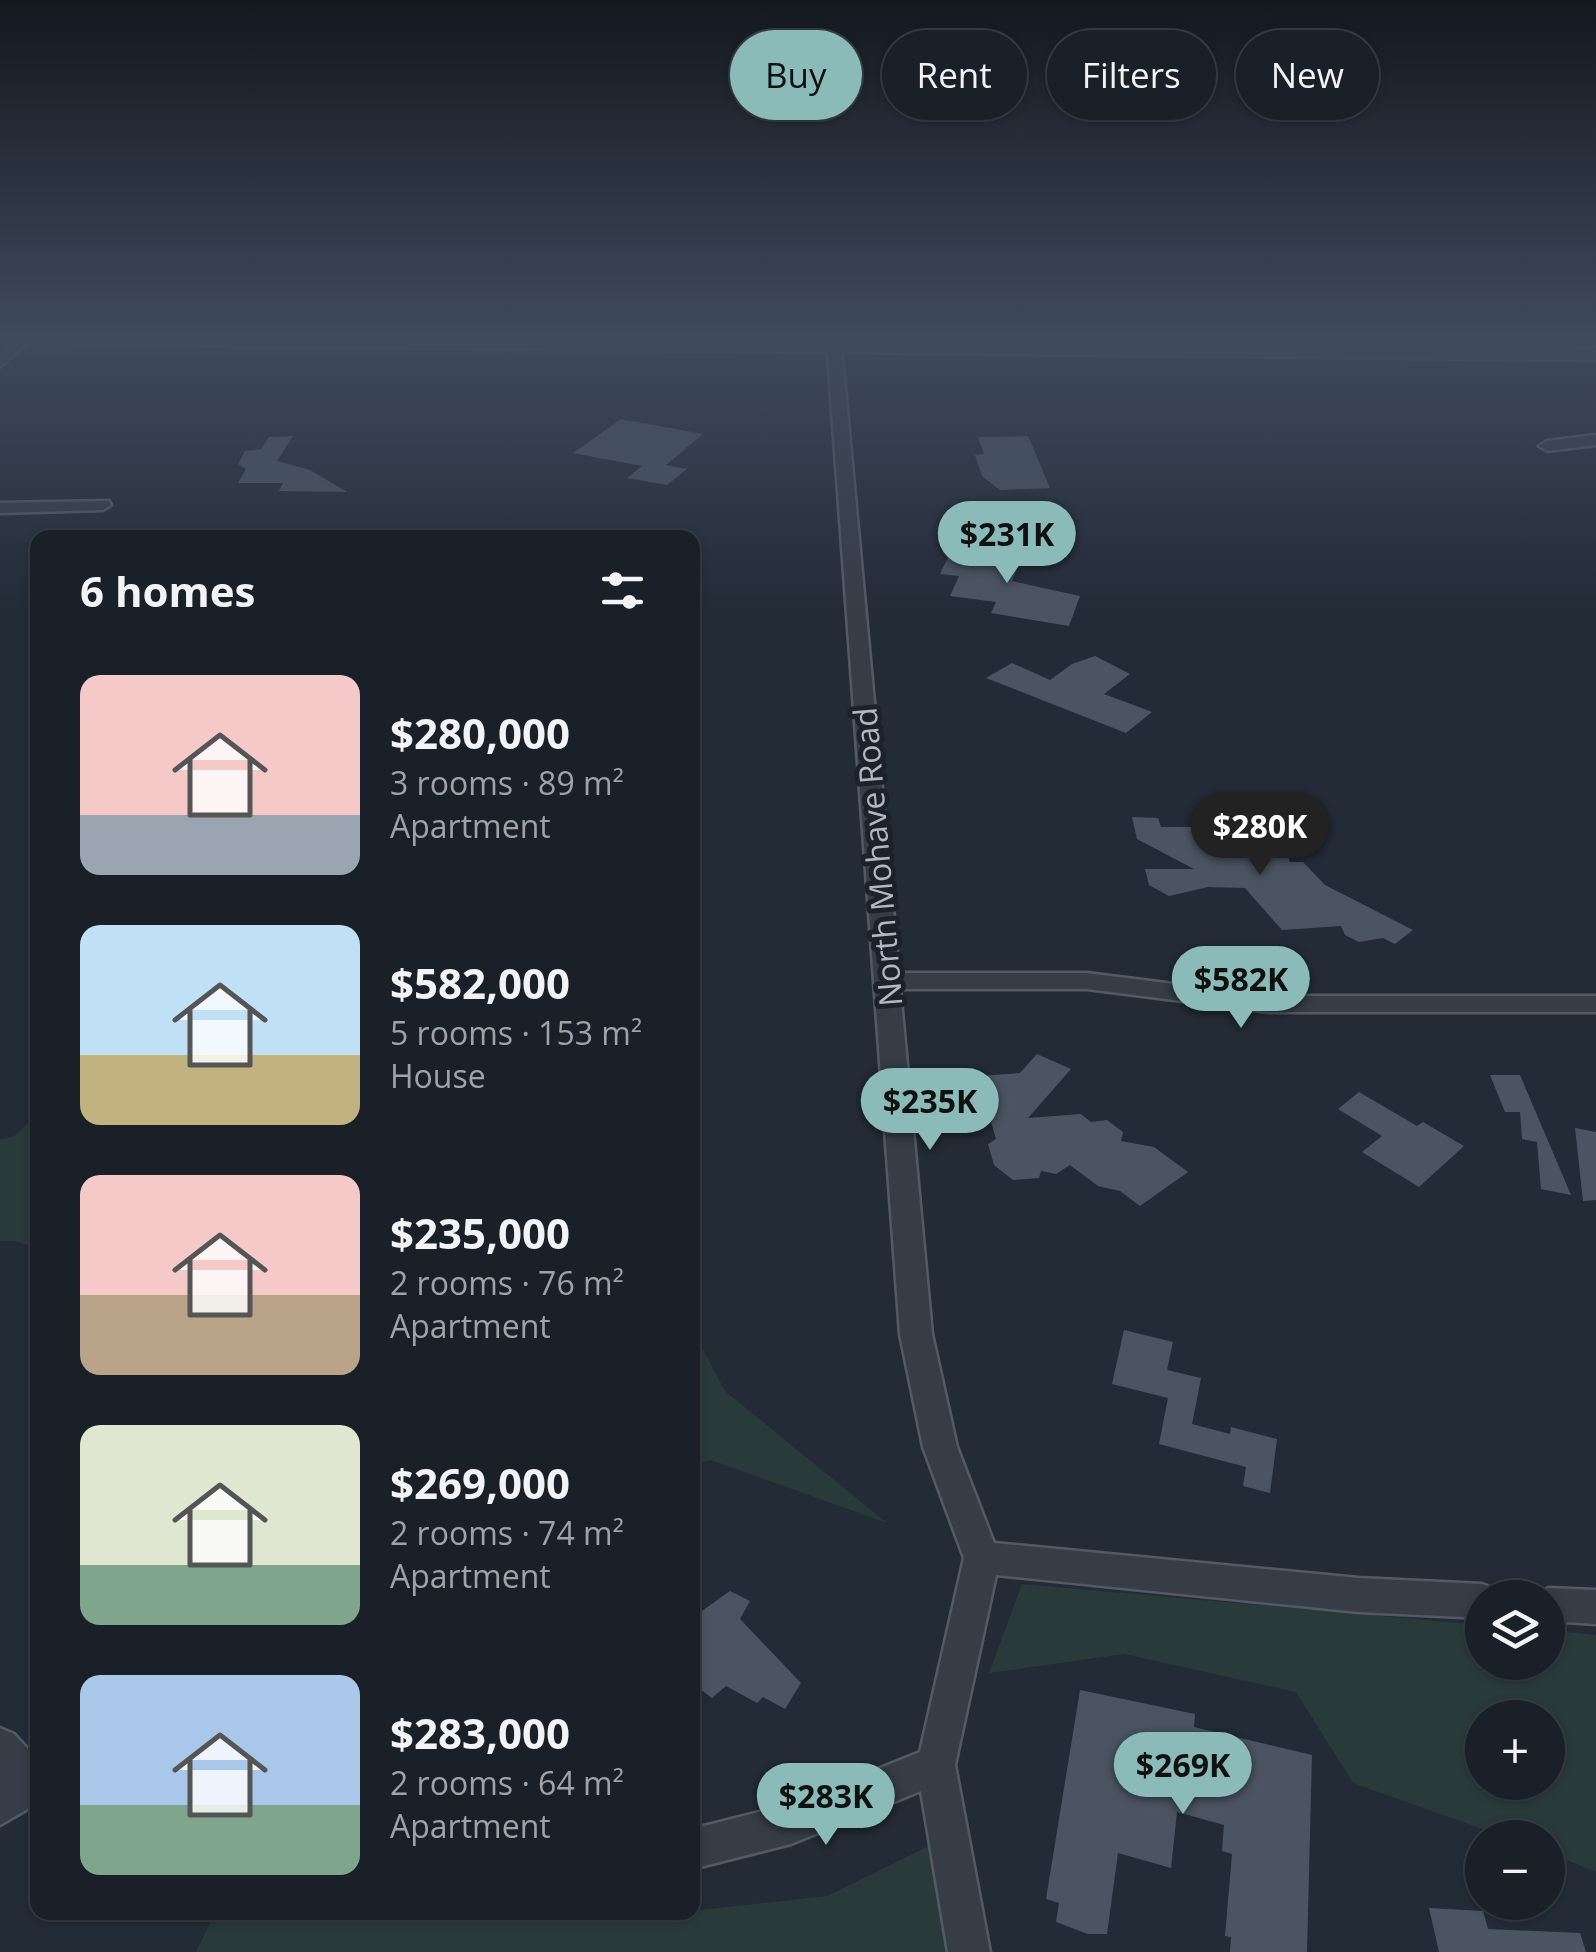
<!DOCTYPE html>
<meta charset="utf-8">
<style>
:root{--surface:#1a2028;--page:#232830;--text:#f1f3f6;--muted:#9fa3a8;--line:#383e45;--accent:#8bbbb9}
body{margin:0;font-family:"Open Sans",sans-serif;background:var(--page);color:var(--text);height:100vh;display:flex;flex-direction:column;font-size:38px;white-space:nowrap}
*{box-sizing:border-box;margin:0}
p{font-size:32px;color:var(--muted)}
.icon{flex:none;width:55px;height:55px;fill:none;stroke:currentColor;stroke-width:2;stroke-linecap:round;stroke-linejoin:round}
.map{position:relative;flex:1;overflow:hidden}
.sheet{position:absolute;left:30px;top:530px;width:670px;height:1390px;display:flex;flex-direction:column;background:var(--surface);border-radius:20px;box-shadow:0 2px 8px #0004,0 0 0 2px var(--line)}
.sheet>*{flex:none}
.top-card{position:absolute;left:730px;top:30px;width:715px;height:90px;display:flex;gap:20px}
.buttons{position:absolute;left:1465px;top:1580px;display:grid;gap:20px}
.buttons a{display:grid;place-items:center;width:100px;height:100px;border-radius:50%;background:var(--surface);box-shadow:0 2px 8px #0004,0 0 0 2px var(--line);font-size:50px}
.price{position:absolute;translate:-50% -85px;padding:0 22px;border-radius:35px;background:var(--accent);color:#111;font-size:32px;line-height:65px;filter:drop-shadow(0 2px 5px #0008)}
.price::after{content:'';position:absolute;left:50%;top:60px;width:30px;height:22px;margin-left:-15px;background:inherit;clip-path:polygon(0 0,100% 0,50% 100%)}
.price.active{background:#222;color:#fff}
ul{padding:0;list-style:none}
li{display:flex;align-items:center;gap:30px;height:250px;padding:0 50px}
li span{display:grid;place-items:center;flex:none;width:280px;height:200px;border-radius:20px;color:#555}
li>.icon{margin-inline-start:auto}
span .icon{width:120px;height:120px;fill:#fffc;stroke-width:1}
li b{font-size:42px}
h2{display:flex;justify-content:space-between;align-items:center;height:120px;padding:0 50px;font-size:42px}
.tag{padding:0 35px;border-radius:45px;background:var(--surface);box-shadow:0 2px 8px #0004,0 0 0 2px var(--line);font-size:35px;line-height:90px}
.tag.active{background:var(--accent);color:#111}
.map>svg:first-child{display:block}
</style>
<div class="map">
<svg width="1596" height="1952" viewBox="0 0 1596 1952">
<rect width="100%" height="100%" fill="#232b36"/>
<g fill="#293a3b" fill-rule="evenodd">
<path d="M37,1114V1113V1249L16,1241H0V1140L16,1135Z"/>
<path d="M692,1329L725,1391L887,1523L711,1460L693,1465Z"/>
<path d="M1022,1584L1482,1625V1662H1548V1630L1596,1635V1872L1548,1853V1838L1505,1837L1353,1783L1296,1692L1124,1654L989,1673ZM1482,1718H1548V1782H1482Z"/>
<path d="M937,1842L952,1952H196L215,1913L692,1912L693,1906L700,1910L827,1896Z"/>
</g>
<g fill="#4b5561">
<path d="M621,419L703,434L666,465L687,469L667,485L627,478L642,466L573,453Z"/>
<path d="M293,436L277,461L310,470L347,492L279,491L283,483H238L246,469L238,464L245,451L261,449L269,437Z"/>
<path d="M1028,436L1050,488L1000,490L982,476L975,455L984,454L978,437Z"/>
<path d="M995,545L1026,549L1012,581L1080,596L1069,626L991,613L996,602L950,596L959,576L940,574L952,549L991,554Z"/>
<path d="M1095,656L1130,674L1104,694L1152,712L1126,733L986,678L1012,663L1050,680L1072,664Z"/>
<path d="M1132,817L1158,818L1161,827H1278L1290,862H1303L1325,885L1413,930L1395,944L1383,938L1359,942L1345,935L1341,926L1282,930L1245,888L1208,887L1169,896L1149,885L1145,869H1194L1137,839Z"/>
<path d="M1037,1054L1071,1069L1028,1118L1081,1114L1091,1122L1107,1120L1123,1132L1121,1141L1154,1147L1188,1172L1140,1206L1120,1191L1098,1186L1070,1165L1056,1174L1041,1171L1039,1178L1013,1180L994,1165L988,1144L996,1139L978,1076L1020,1073Z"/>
<path d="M1490,1075H1520L1571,1195L1541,1189L1537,1142L1522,1139L1520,1112H1505Z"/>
<path d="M1359,1092L1417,1126L1423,1122L1464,1146L1419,1187L1362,1152L1382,1136L1338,1109Z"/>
<path d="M1575,1128L1596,1132V1200L1583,1201Z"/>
<path d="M1124,1330L1173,1342L1167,1370L1201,1378L1192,1424L1230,1434L1231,1427L1277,1439L1270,1493L1243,1486L1246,1467L1159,1444L1168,1398L1112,1384Z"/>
<path d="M730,1591L750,1601L740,1619L801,1683L785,1709L763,1697L757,1703L726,1686L712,1698L692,1683V1618Z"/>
<path d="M1080,1690L1195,1714L1194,1727L1312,1755L1307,1952H1230L1231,1937L1225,1936L1232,1854L1222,1851L1224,1825L1177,1812L1171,1868L1118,1853L1107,1934H1088L1056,1922L1059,1903L1046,1899Z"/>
<path d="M1429,1908L1483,1911L1488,1929L1580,1933L1586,1952H1439Z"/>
</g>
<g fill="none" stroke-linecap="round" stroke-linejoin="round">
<g stroke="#545a64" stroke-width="5">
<g id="street">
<path d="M17,338H32L0,367V355Z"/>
<path d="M1441,338H1455L1467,352L1455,355Z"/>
<path d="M834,340L841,344L899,973H1087L1269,996H1596V1012H1269L1087,989H900L932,1334L957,1447L994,1543L1359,1578L1482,1584L1495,1589L1498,1598H1482V1618L1359,1612L996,1575L955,1765L990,1952H948L921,1791L791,1844L692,1869V1829L791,1804L920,1752L964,1558L923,1447L900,1334L827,344Z"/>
<path d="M1596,435V445L1547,451L1539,446L1547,441Z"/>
<path d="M109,501L111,505L103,510L0,513V503Z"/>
<path d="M1548,1588L1596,1590V1624L1548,1621V1598H1533Z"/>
<path d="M0,1728L14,1734L38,1760V1803L0,1825Z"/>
</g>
</g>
<g stroke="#545a64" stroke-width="5">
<path id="secondary" d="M68,338H604L1596,348V360L78,344Z"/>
</g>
<use href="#street" fill="#363d47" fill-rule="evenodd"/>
<use href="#secondary" fill="#454c59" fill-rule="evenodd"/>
</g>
<linearGradient id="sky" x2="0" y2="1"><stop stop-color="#13181e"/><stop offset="0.55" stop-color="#3f4a5d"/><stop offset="1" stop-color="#3f4a5d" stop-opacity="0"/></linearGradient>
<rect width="1596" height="611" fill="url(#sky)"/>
<g text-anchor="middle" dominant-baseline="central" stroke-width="10" stroke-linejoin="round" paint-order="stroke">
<g font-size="32" fill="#b1b7c3" stroke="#1c222b">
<text transform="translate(877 857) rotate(-95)">North Mohave Road</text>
</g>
</g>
</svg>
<div class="buttons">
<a><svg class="icon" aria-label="layers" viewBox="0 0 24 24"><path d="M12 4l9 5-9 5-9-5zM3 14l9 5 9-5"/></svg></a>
<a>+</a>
<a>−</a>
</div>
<b class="price" style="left:1007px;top:586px">$231K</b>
<b class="price active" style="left:1260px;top:878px">$280K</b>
<b class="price" style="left:1241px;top:1031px">$582K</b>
<b class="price" style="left:930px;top:1153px">$235K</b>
<b class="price" style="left:1183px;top:1817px">$269K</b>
<b class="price" style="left:826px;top:1848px">$283K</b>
<div class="top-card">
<a class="tag active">Buy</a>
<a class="tag">Rent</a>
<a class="tag">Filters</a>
<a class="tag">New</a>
</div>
<section class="sheet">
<h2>6 homes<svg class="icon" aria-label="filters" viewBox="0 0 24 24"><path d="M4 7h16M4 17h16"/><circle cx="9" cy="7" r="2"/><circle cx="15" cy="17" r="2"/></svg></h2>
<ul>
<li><span style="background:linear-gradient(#f6c9c9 70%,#9aa5b1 0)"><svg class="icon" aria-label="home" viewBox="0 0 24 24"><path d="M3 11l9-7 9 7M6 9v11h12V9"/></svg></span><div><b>$280,000</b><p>3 rooms · 89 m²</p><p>Apartment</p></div></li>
<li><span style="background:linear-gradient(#bfe0f5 65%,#c2b280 0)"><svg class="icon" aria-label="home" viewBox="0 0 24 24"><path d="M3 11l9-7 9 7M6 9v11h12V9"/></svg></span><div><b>$582,000</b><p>5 rooms · 153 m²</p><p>House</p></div></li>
<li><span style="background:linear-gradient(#f6c9c9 60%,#b9a48a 0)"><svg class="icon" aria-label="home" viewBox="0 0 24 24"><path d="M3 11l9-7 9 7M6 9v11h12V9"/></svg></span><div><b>$235,000</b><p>2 rooms · 76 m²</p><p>Apartment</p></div></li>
<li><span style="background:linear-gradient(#dfe7d0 70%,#7fa58c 0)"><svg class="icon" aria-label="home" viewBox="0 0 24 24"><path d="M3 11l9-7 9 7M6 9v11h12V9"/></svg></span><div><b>$269,000</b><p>2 rooms · 74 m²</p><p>Apartment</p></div></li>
<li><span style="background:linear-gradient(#a9c7e8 65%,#7fa58c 0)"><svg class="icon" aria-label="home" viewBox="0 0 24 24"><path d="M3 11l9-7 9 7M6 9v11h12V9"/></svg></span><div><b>$283,000</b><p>2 rooms · 64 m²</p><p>Apartment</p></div></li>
</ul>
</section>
</div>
